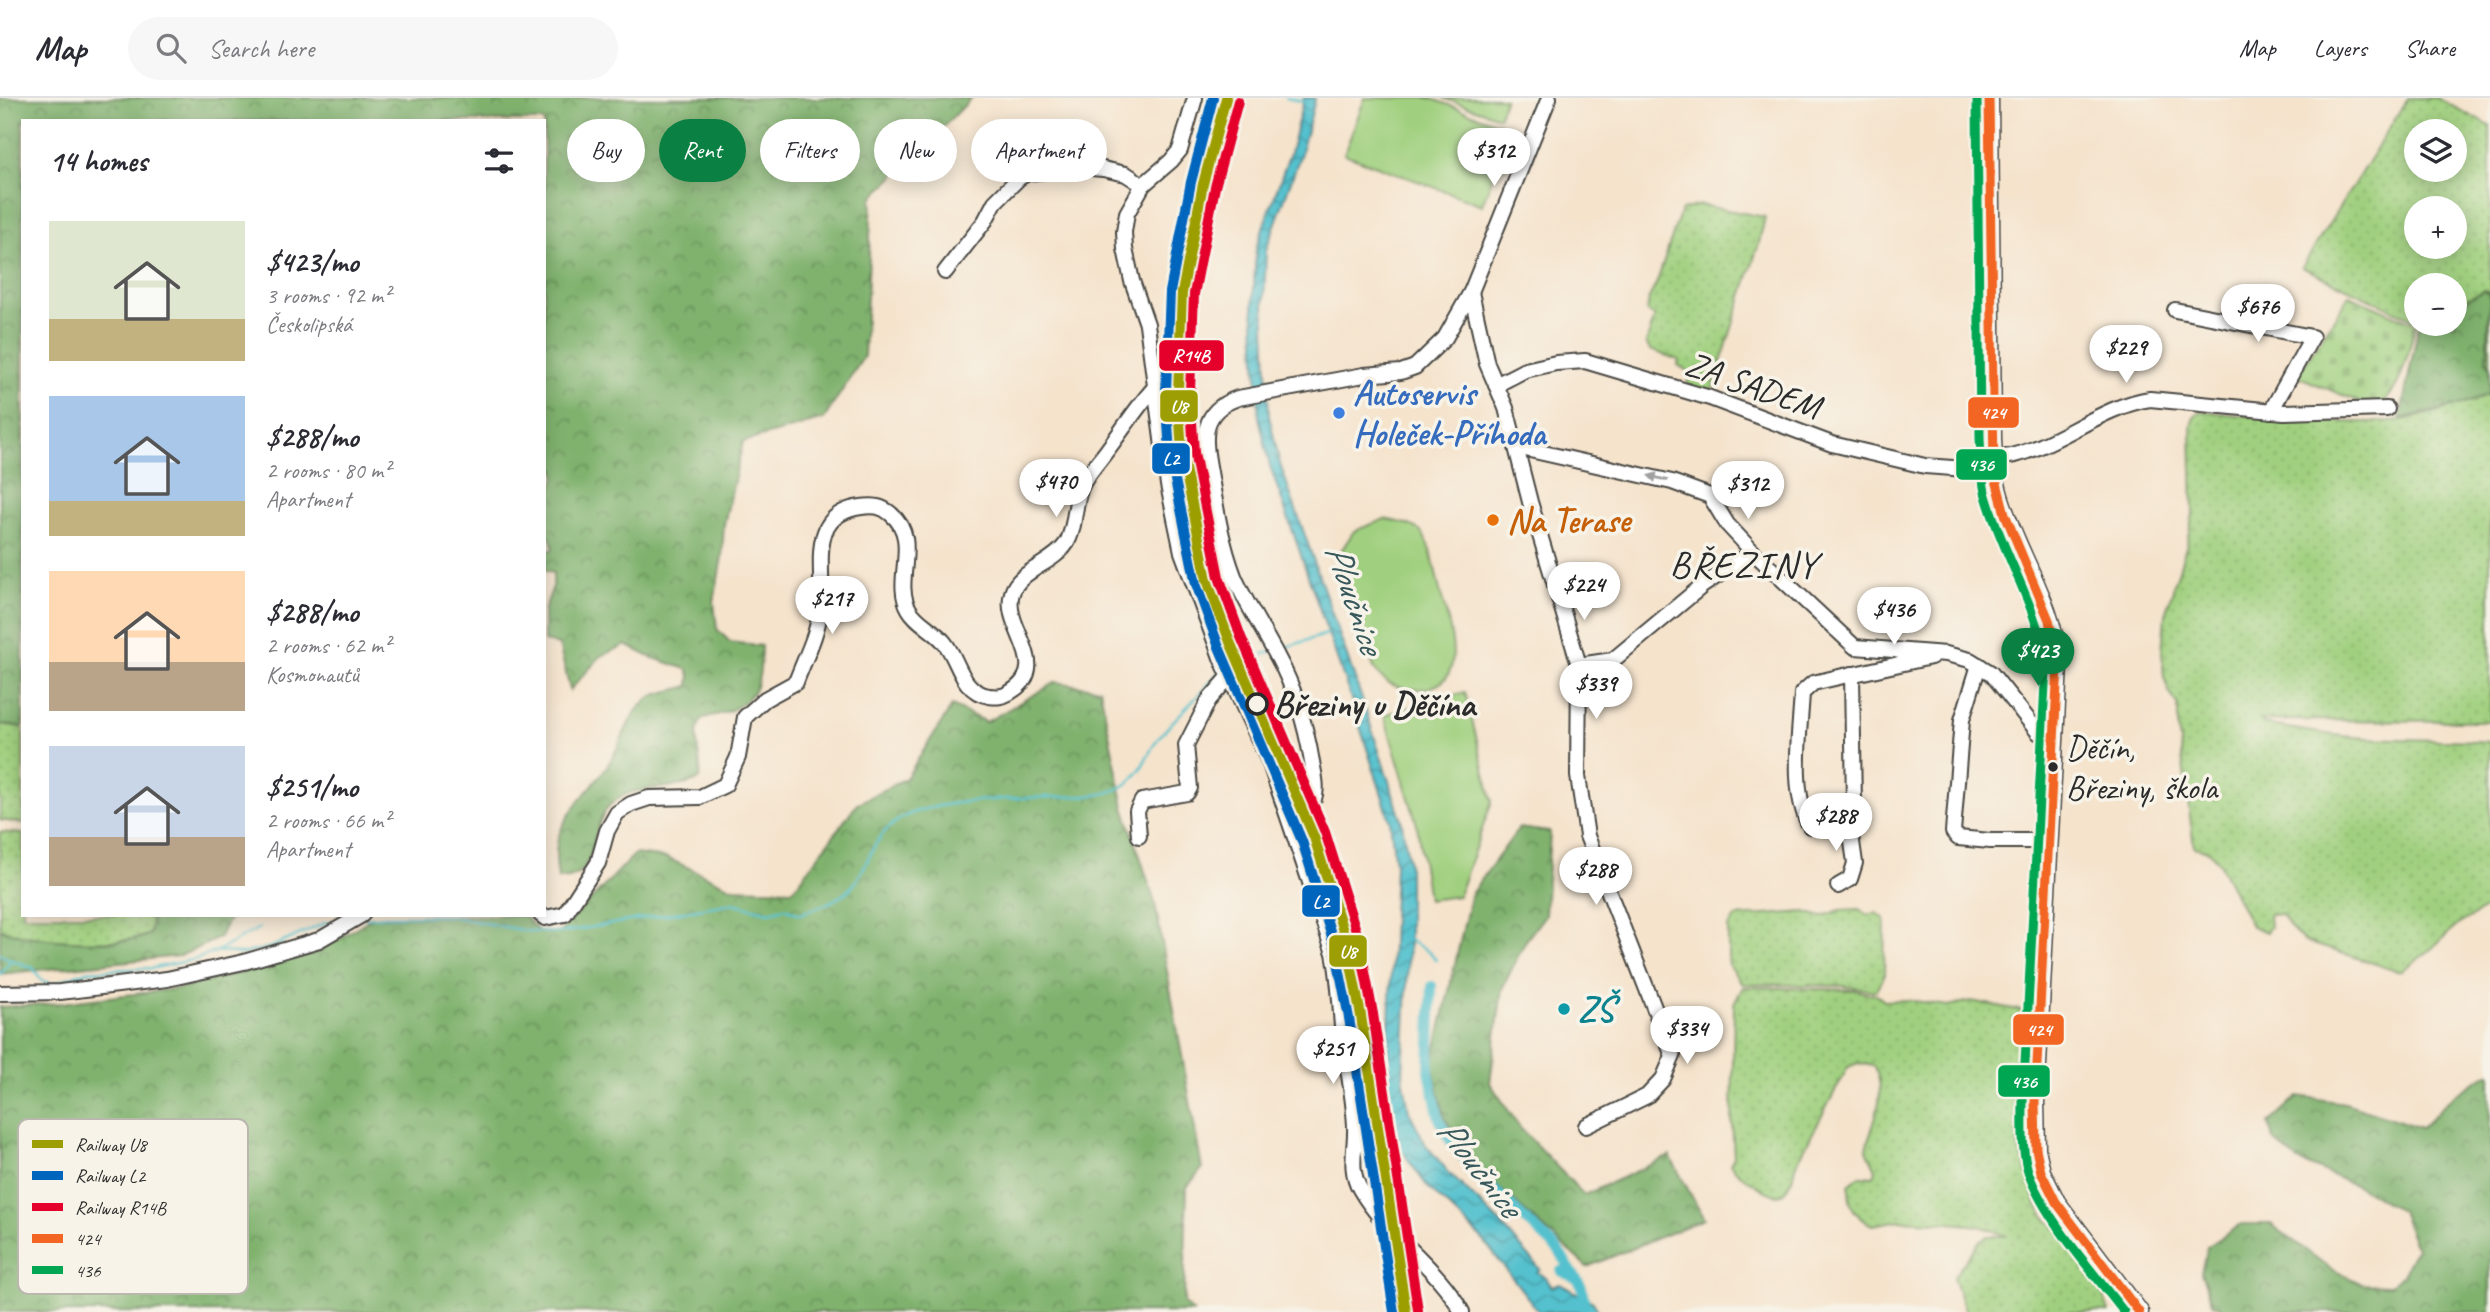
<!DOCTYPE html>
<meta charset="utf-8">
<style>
:root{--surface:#fff;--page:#f7f7f7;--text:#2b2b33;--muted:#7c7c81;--line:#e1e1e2;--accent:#0b8043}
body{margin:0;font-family:Caveat,sans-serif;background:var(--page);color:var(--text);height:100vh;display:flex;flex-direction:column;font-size:26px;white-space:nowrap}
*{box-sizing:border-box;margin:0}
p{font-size:23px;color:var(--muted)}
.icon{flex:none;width:38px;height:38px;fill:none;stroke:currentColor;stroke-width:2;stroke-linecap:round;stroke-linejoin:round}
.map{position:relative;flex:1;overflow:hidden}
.side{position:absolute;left:21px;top:21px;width:525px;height:798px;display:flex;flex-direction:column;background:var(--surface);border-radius:0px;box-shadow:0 4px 18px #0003}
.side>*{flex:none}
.hud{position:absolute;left:567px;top:21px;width:665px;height:63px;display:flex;gap:14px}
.fabs{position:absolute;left:2404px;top:21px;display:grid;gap:14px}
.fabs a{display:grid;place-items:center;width:63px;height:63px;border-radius:50%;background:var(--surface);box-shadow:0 4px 18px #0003;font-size:35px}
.price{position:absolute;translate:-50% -60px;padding:0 16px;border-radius:24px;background:#fff;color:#222;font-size:23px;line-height:46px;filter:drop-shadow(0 2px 4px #0008)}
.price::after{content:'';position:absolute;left:50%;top:42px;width:21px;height:16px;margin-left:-10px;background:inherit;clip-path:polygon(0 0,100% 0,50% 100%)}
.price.on{background:var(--accent);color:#fff}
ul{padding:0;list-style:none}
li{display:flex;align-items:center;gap:21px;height:175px;padding:0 28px}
li span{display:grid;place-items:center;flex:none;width:196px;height:140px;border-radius:0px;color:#555}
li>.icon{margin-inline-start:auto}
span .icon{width:84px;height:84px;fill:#fffc;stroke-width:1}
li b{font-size:30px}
h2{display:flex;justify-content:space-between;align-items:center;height:84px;padding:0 28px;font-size:30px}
.tag{padding:0 24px;border-radius:32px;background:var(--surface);box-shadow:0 4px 18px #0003;font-size:24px;line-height:63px}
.tag.on{background:var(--accent);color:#fff}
header{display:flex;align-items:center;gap:42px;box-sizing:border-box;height:98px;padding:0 35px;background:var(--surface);border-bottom:2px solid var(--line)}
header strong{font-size:33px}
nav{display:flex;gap:38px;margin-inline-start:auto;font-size:24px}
.search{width:490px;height:63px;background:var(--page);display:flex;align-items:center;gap:18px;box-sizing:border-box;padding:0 24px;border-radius:38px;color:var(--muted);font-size:26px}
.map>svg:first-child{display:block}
</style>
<header>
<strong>Map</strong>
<div class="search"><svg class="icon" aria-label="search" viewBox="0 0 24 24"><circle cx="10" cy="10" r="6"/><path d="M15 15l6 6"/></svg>Search here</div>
<nav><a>Map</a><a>Layers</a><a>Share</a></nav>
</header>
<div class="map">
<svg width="2490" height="1214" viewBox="0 0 2490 1214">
<defs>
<pattern id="grass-dots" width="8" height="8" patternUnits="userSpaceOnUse" patternTransform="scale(1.75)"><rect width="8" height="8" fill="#a0d07f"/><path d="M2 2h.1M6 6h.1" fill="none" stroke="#8ab36e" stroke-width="1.8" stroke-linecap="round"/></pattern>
<pattern id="forest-crowns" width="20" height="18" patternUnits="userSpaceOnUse" patternTransform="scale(1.75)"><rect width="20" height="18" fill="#80b26e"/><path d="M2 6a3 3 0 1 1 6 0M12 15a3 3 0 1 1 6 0" fill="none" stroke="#69915b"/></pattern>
<pattern id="cemetery-stones" width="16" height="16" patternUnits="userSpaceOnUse" patternTransform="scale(1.75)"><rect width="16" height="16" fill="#a0d07f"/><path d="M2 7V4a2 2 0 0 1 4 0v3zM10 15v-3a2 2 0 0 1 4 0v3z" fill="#8ab36e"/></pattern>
<pattern id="water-waves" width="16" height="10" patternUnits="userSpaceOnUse" patternTransform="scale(1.75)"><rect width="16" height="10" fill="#55c1ce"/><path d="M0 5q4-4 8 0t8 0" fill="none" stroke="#479da7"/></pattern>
</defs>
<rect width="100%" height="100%" fill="#f7f3e8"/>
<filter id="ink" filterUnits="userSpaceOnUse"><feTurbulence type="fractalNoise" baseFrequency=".0143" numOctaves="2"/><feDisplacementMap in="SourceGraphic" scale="14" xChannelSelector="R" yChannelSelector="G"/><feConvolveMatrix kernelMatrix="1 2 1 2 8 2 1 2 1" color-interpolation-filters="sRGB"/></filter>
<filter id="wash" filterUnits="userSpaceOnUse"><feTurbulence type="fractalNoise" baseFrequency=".00686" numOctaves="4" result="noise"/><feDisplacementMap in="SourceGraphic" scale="28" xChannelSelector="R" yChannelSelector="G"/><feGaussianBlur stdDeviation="1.57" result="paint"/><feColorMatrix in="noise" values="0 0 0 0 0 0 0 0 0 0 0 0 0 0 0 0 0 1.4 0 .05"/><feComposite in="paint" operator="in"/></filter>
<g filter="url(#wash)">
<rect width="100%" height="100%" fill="#f5e3cc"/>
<g fill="url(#grass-dots)" stroke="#667e55" stroke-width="2" fill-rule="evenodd">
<path d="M2408,0H2437L2490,28V269L2487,262L2489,200L2488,194L2484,192L2455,208V187H2417V223L2302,169ZM2417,33H2455V72H2417ZM2417,110H2455V149H2417Z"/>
<path d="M1700,107L1765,119L1759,145L1711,296L1687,289L1689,274L1678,267L1679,262L1650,252L1646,245L1655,219L1647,214L1649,200L1657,184L1681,112Z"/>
<path d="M2490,296V623L2261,622L2264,626C2298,632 2332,638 2366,640C2407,642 2449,641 2490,644V808L2459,826L2425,856L2400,874L2304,843L2290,829L2282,816L2269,817L2270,829L2266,834L2251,828L2219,765L2209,753L2194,749L2178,629V607L2169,594L2164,579L2162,554L2165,517L2186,449L2193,416L2191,328C2193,320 2194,315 2202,313C2264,320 2328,327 2391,323C2420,321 2462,306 2490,296Z"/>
<path d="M0,626L23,629V725L0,722Z"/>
<path d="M0,734L23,736V817H144L152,821L150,836C124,850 27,843 0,831Z"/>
<path d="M1859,811L1867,817L1877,815L1885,821L1884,878L1876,893L1842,888L1743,886L1729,868L1728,858V829L1736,819L1805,814L1822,819L1840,812Z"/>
<path d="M1743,889L1854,892L1877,897L1884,903L1909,902L1948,908L1971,903L2024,913L2027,917L2017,1021L2018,1047L2034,1093L2035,1104L2045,1119L2061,1134L2104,1199L2109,1214H1966L1953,1180L1979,1144L1987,1138H2007L1980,1128L1938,1124L1901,1122L1872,1127C1854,1118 1848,1107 1849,1087L1860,1078H1874L1876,1072L1866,1050C1873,1027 1889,990 1873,968L1858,965L1848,969L1795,1068C1790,1096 1783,1106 1756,1087C1746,1080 1737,1076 1730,1066L1734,1059L1732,1023L1734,905Z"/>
</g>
<g fill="url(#forest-crowns)" stroke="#566e4c" stroke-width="2">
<path d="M0,0H972L872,100L864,258L824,321L743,344L724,426L722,459L714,504L717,531L730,544L761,548C760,580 761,598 729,613C720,617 710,617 702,621C690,639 703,661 700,681C670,696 634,682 609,708C588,731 600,783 558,781C556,766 554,749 560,734C570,709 592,690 607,668C623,646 626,618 649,600C657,594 678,592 689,588L690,577L687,571L650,559L626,547L601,558L570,592L559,547L544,543V513L553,488V475L544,472V454L553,451L551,441L544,432V411L556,378L544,341V23H23V629L0,626Z"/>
<path d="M2484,192L2488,194L2490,200L2487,262L2490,269V296L2459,307L2400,321L2419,226H2455V208Z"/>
<path d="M1056,584L1100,591L1124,709L1155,805L1202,1071L1187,1089L1184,1206L1193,1214H0V909L61,905L182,890L317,855L373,819L524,817L539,834L559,835L635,756L667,760L733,790L793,792L857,706L906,680L952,608L986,624Z"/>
<path d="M1519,730L1550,734L1545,817L1525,844L1502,891L1490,985L1521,1031L1584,1097L1670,1058L1704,1121L1587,1169L1489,1081L1461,1047L1445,1020L1432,967L1471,796Z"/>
<path d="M144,817H231L219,840L180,858L0,876V831C27,843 124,850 150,836L152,822Z"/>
<path d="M2490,975V1214H2228L2213,1206L2201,1175L2207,1149L2241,1126H2271L2331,1171L2362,1186L2390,1187L2403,1177L2416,1149L2401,1113L2355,1087L2298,1063L2273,1042L2269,1025L2298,998L2345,1005L2421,1030L2453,998Z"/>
</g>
<path fill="url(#cemetery-stones)" stroke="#667e55" stroke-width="2" d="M2349,197L2416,226C2407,254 2403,298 2373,310L2297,278Z"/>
<g fill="#a0d07f" stroke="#667e55" stroke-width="2">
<path d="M1365,0H1430L1511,30L1482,107L1344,56Z"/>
<path d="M1443,0H1505L1499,19Z"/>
<path d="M1385,421C1397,424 1411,425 1420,433C1430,442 1436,475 1439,489C1449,528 1476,596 1409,591C1394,590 1381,582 1374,570L1339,456L1354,433Z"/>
<path d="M1465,594L1492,703L1458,798L1428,802L1417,727L1384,617Z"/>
</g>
<path fill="url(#water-waves)" stroke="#40767c" stroke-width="2" d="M1304,0H1315L1314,6L1300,58L1266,152L1264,206L1269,318L1280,366L1363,604L1401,720L1409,766V841L1403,979L1409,1013L1426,1047L1450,1076L1501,1126L1540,1171L1537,1174L1546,1180L1552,1189L1560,1186L1593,1204L1599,1214H1539L1483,1142L1427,1088L1400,1050L1392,1016L1387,979L1395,767L1390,722L1353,607L1270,368L1259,319L1253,206L1256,150L1290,55Z"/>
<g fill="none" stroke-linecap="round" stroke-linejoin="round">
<g stroke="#55c1ce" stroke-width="2.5">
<path d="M1286,0L1307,4"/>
<path d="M1280,551L1327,536"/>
<path d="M1244,562L1270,554"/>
<path d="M365,820L385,818H449L526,833L559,835L732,805L769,814L785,810L800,816C819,809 842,802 855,785C872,760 871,740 900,721C931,702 1013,700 1051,699C1076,698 1107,701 1128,685C1143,674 1149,650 1161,637C1179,615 1201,597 1218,575"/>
<path d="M1408,842L1430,854L1436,862"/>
<path d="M219,852L259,830"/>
<path d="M0,856L11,862"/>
<path d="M0,877L11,862L33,870L42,883L53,886L88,873L154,870L197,861L217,853L242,856L272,849L325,825L338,824"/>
</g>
<g stroke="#55c1ce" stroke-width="10">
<path d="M1432,888L1429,974L1439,1021L1451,1044L1472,1071L1558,1152L1582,1189L1586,1214"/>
<path d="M1561,1173L1577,1181"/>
</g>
</g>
</g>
<g filter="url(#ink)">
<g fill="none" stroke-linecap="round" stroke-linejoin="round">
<g stroke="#494743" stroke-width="18">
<g id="minor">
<path d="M1195,0L1180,52L1171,63L1143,87L1127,115L1124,134L1125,151L1132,183L1147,226L1168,387L1182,454L1222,562L1270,666L1334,855C1340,883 1340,911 1343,939C1347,969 1354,999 1355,1029C1356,1051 1348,1070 1360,1091C1387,1138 1437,1167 1462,1214"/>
<path d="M945,174L985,123L995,104L1019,80L1028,75L1081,69L1103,71L1126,76L1143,87"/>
<path d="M1471,194L1487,266L1506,310L1530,404L1579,567L1578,678L1587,738L1673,958L1663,981L1647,998L1586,1028"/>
<path d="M2175,212L2312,239L2271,313"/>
<path d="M1496,287L1525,272L1556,265L1585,263L1710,300L1832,346L1925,368L1994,373"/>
<path d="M1517,349L1672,384L1710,398L1727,426L1753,454L1855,549L1946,556L1970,562L1991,575L2038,634L2054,646"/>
<path d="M1993,360C2046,359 2095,309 2150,301L2284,314L2387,311"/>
<path d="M1579,567L1613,562L1702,488L1753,454"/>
<path d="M1979,567L1962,622L1953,734L1958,740L1990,743H2050"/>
<path d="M1852,576L1854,708L1850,730L1810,728C1790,694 1800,634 1802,595L1813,585Z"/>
<path d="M1850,577L1931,559"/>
<path d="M1289,718C1299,715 1310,712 1314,701C1318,690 1314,675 1312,664C1306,628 1294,589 1277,558C1263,531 1246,506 1234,478C1221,444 1216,409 1210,374C1204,341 1199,313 1238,300L1364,277L1401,274L1415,269L1445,240L1471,194L1549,0"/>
<path d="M1139,738L1137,713L1142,703L1187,695L1190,690L1186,647L1209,602L1230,578"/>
<path d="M1838,788L1850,781L1855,765L1850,730"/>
<path d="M541,817L545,820L565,816L598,765L607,733L617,715L631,706L649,700L700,699L725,687L738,659L745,619L765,601L796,584C804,562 817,538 820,514C827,475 803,417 861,409C873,407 882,408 891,416C922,442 892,482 909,511C916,524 934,532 944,544C960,563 960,593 989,598C997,599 1002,599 1009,595C1056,568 1001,530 1012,495C1019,472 1053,466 1066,446C1077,429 1073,403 1083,385C1090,373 1100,362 1108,351C1124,330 1138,307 1156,288"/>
<path d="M0,895L60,894L167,881L244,864L319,842L362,817"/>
</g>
</g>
<g stroke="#494743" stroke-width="21">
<path id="major" d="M1989,0L1992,340C1993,358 1993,376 1998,394C2014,453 2054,505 2058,567L2035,1004L2036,1051L2041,1074L2056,1104L2139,1214"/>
</g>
<use href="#minor" stroke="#fff" stroke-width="14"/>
<use href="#major" stroke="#fff" stroke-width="18"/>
<g stroke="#f7f3e8" stroke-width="14">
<path id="bus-1" d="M1989,0L1994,374L2005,416L2049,522L2058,567L2035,1004L2036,1051L2041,1074L2056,1104L2139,1214"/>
</g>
<g stroke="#f7f3e8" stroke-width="14">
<path id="bus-2" d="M1977,0L1980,340C1981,358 1981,376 1985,394C2001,454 2037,505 2046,567L2023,1003C2023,1028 2021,1056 2030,1079C2047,1123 2094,1175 2124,1214"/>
</g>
<use href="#bus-1" stroke="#f26522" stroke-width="9"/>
<use href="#bus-2" stroke="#00a651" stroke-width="9"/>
<g stroke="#f7f3e8" stroke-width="16">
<path id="rail-1" d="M1226,0L1203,86L1182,195L1178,293L1182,355L1207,482L1230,544L1314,739L1347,846L1361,918L1406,1214"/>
</g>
<g stroke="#f7f3e8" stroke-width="16">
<path id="rail-2" d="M1213,0L1191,84L1170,194L1166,293L1170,357L1196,486L1219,549L1302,743L1335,849L1349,920L1394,1214"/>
</g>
<g stroke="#f7f3e8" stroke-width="16">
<path id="rail-3" d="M1238,3L1215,89L1194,196L1190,293L1194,354L1219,479L1241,539L1325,734L1359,842L1373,916L1418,1212"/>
</g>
<use href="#rail-1" stroke="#9c9e04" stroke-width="10"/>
<use href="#rail-2" stroke="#0065bd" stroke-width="10"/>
<use href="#rail-3" stroke="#e4002b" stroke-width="10"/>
</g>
<defs><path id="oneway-solid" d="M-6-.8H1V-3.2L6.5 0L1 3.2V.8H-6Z" transform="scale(1.75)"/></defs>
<use fill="#a0a0a0" href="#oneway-solid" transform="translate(1658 380) rotate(-166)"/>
</g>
<circle fill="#3f7fe0" stroke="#f7f3e8" stroke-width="2.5" cx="1339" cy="315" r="7"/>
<circle fill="#e8710a" stroke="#f7f3e8" stroke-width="2.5" cx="1493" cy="422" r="7"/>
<circle fill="#f7f3e8" stroke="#2b2b2b" stroke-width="3.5" cx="1257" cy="606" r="10"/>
<circle fill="#2b2b2b" stroke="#f7f3e8" stroke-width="2.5" cx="2053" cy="669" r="6"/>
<circle fill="#0f9aa8" stroke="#f7f3e8" stroke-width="2.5" cx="1564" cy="911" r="7"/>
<g text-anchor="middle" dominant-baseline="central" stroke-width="7" stroke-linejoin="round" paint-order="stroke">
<g font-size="33" fill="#2b2b2b" stroke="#f7f3e8" text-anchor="start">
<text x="2066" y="650">Děčín,<tspan x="2066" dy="40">Březiny, škola</tspan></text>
</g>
<g font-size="35" fill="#2b2b2b" stroke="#f7f3e8">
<text transform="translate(1753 287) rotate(19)">ZA SADEM</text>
</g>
<g font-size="35" font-weight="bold" fill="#366cbe" stroke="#f7f3e8" text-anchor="start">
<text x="1353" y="295">Autoservis<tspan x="1353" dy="40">Holeček-Příhoda</tspan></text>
</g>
<g font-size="35" font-weight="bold" fill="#c56008" stroke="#f7f3e8" text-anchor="start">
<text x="1507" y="422">Na Terase</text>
</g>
<g font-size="35" font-weight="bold" fill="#2b2b2b" stroke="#f7f3e8" text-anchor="start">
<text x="1274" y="606">Březiny u Děčína</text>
</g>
<g font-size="35" font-weight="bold" fill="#0d838f" stroke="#f7f3e8" text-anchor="start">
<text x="1578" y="911">ZŠ</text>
</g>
<g font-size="37" font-style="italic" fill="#38585c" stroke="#f7f3e8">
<text transform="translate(1355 500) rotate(71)">Ploučnice</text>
<text transform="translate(1480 1069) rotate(52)">Ploučnice</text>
</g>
<g font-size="38" letter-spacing="2" fill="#2b2b2b" stroke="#f7f3e8">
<text x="1744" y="466">BŘEZINY</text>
</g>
</g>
<rect x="18" y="1021" width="230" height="175" rx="10" fill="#f7f3e8" stroke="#bab7af" stroke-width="2"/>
<rect x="32" y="1042" width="31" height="8" fill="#9c9e04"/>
<rect x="32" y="1073" width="31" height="9" fill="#0065bd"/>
<rect x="32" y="1105" width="31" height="8" fill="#e4002b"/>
<rect x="32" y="1136" width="31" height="9" fill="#f26522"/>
<rect x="32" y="1168" width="31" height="8" fill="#00a651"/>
<g font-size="19" fill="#2b2b2b">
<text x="75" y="1053">Railway U8</text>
<text x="75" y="1084">Railway L2</text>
<text x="75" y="1116">Railway R14B</text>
<text x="75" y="1147">424</text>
<text x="75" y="1179">436</text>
</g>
<g stroke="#f7f3e8" stroke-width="2.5">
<rect x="1158" y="241" width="67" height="33" rx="7" fill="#e4002b"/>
<rect x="1159" y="291" width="40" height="34" rx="7" fill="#9c9e04"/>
<rect x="1967" y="298" width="53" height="33" rx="7" fill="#f26522"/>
<rect x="1151" y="344" width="40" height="33" rx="7" fill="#0065bd"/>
<rect x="1955" y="350" width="53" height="33" rx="7" fill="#00a651"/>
<rect x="1301" y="786" width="40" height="34" rx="7" fill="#0065bd"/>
<rect x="1328" y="836" width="40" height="34" rx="7" fill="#9c9e04"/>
<rect x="2012" y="915" width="53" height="33" rx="7" fill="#f26522"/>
<rect x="1997" y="966" width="54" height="34" rx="7" fill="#00a651"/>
</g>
<g font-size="19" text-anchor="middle" font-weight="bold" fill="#fff">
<text x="1191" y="264">R14B</text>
<text x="1179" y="315">U8</text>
<text x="1993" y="321">424</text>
<text x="1171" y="367">L2</text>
<text x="1981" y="373">436</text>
<text x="1321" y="810">L2</text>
<text x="1348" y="860">U8</text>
<text x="2039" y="938">424</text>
<text x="2024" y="990">436</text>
</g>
</svg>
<div class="fabs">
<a><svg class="icon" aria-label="layers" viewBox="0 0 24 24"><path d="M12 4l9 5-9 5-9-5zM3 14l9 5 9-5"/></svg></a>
<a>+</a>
<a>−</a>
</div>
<b class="price" style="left:1494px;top:90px">$312</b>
<b class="price" style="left:2258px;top:246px">$676</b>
<b class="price" style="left:2126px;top:287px">$229</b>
<b class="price" style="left:1056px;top:421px">$470</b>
<b class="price" style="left:1748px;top:423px">$312</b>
<b class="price" style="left:1584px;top:524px">$224</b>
<b class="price" style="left:832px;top:538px">$217</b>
<b class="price" style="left:1894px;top:549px">$436</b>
<b class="price on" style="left:2038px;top:590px">$423</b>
<b class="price" style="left:1596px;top:623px">$339</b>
<b class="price" style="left:1836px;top:755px">$288</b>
<b class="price" style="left:1596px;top:809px">$288</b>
<b class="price" style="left:1687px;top:968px">$334</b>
<b class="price" style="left:1333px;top:988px">$251</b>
<div class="hud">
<a class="tag">Buy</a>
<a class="tag on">Rent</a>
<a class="tag">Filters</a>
<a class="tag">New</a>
<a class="tag">Apartment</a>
</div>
<section class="side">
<h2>14 homes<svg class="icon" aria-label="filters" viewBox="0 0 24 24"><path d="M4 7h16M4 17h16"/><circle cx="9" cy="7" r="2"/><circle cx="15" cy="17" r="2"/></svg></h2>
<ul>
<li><span style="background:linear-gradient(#dfe7d0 70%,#c2b280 0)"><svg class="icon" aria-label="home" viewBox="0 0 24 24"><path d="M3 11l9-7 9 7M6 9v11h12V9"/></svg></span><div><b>$423/mo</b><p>3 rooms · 92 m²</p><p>Českolipská</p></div></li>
<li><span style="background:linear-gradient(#a9c7e8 75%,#c2b280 0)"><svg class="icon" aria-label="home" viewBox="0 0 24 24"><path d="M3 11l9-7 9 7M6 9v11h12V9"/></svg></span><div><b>$288/mo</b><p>2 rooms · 80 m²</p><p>Apartment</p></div></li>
<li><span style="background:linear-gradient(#ffd9b3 65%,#b9a48a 0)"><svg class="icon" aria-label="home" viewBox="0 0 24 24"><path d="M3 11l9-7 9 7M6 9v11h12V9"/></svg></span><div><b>$288/mo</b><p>2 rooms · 62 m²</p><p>Kosmonautů</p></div></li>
<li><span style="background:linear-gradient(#c9d6e8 65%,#b9a48a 0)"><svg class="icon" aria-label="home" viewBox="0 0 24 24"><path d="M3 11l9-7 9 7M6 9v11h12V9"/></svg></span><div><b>$251/mo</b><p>2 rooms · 66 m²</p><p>Apartment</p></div></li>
</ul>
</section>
</div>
